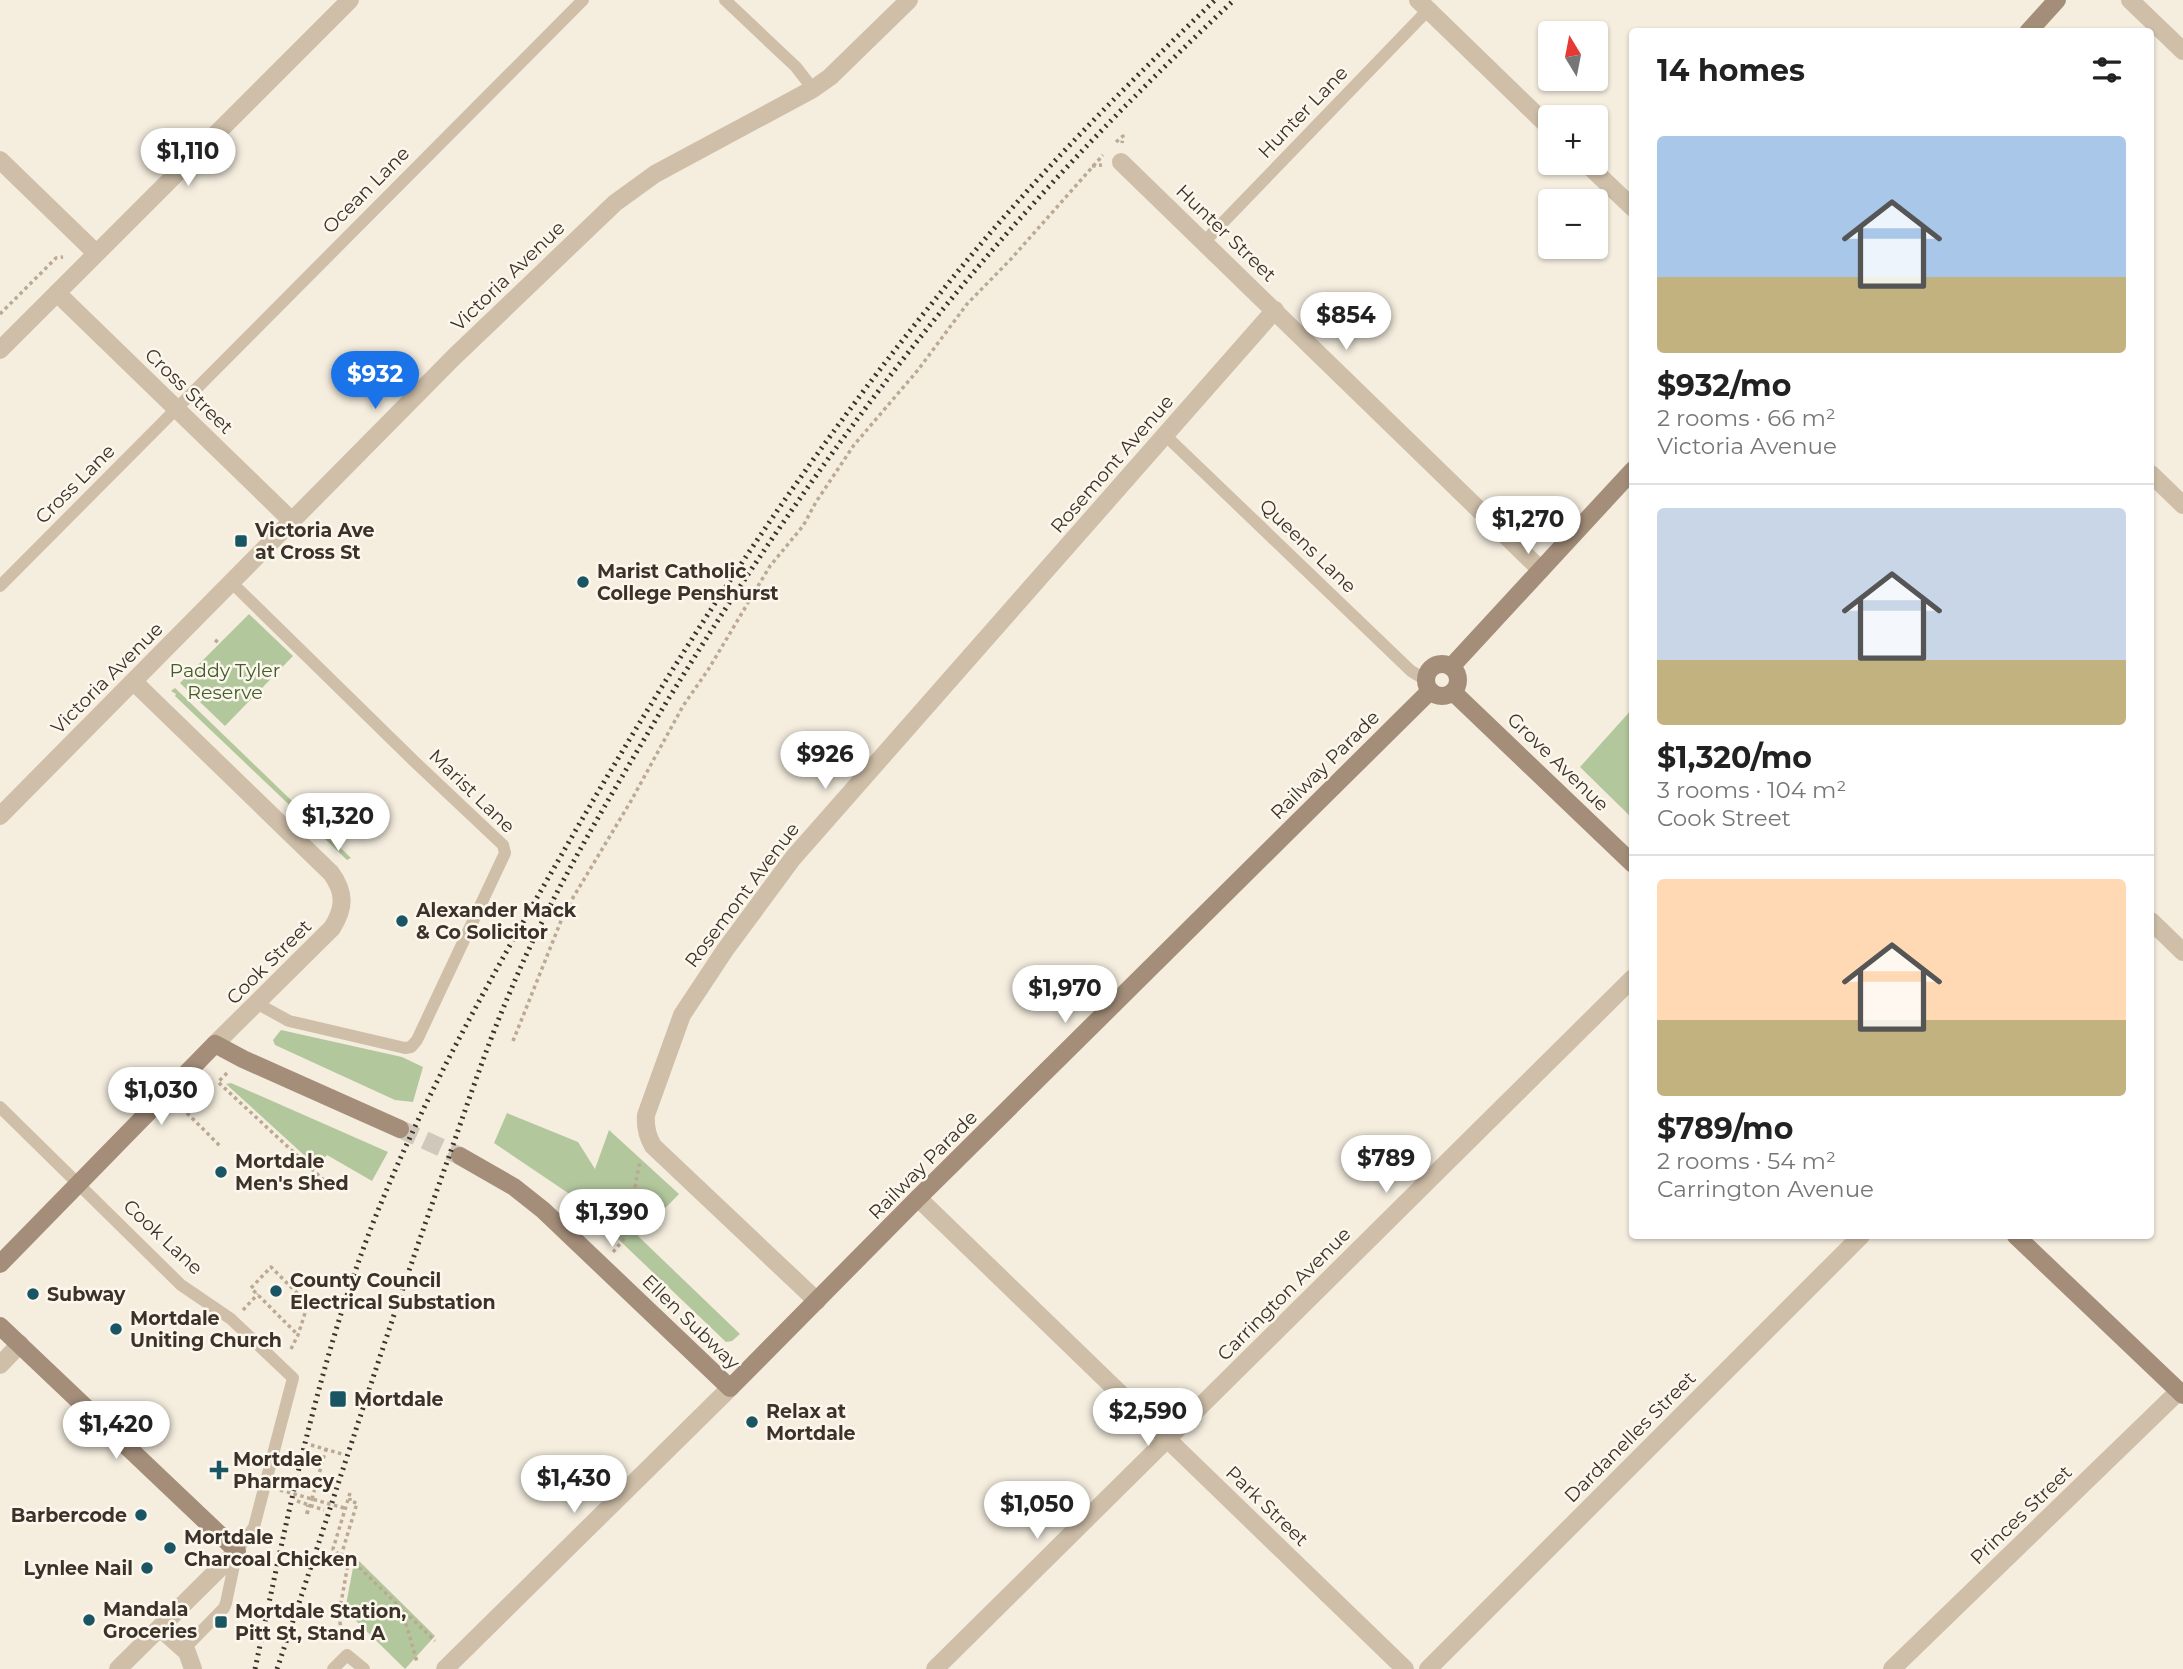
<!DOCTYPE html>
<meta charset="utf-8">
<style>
:root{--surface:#fff;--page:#f6f6f6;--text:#222;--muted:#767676;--line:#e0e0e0;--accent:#1a73e8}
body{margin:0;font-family:Montserrat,sans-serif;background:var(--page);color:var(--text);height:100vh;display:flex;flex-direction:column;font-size:26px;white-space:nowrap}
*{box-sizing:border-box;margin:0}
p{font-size:23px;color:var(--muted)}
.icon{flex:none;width:38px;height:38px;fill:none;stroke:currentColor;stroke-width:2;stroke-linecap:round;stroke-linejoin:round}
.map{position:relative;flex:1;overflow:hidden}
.side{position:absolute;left:1629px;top:28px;width:525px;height:1211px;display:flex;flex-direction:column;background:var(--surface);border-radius:7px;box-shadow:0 2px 5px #0004}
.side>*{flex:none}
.needle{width:46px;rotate:350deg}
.controls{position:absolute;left:1538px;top:21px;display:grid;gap:14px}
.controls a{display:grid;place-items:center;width:70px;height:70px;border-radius:7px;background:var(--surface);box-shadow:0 2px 5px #0004;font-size:35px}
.price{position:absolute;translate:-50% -60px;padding:0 16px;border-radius:24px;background:#fff;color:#222;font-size:23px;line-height:46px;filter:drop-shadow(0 2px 4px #0008)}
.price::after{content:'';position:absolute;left:50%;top:42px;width:21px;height:16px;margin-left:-10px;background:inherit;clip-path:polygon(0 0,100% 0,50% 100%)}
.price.current{background:var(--accent);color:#fff}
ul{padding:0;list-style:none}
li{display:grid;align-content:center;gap:14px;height:371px;padding:0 28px}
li+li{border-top:2px solid var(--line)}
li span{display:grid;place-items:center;height:217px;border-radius:7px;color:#555}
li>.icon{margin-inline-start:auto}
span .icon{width:126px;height:126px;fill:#fffc;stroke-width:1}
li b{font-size:30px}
h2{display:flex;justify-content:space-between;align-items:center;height:84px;padding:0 28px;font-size:30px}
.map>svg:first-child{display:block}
</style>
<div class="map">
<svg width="2183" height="1669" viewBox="0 0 2183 1669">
<rect width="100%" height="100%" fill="#f5eedf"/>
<g fill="#b3c79d">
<path d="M249,614L293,656L225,726L180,683Z"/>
<path d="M175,688L351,858L347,860L175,696L176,694L171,691Z"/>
<path d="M1633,708V819L1580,767Z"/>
<path d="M281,1030L402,1057L423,1067L413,1102L395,1100L275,1045L273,1040Z"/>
<path d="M231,1083L388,1152L372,1181L327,1155L316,1166L226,1084Z"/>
<path d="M507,1113L578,1142L595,1169L609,1130L679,1194L638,1236L740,1334L732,1341L726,1342L574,1197L494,1143Z"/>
<path d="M355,1557L435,1636L405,1669L345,1610Z"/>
</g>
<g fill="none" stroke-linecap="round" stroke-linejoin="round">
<path stroke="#d0c8bb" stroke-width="18" stroke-dasharray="18 9" stroke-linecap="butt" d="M400,1129L460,1156"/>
<g stroke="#bca993" stroke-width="3.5" stroke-dasharray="3.5 3.5" stroke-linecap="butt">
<path d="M1116,142L1123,136L1122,143"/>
<path d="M1092,166L1102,165"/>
<path d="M0,314L56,258L63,257"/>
<path d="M215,640L219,643"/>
<path d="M513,1041L565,911L631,801L683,706L708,670L770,566L803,526L816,502L854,445L918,370L967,304L1011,259L1103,155"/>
<path d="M227,1073L218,1082L329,1185"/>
<path d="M187,1113L220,1146"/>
<path d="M613,1252L625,1238L640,1161"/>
<path d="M243,1310L258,1294"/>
<path d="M291,1349L298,1335L308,1304L271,1267L251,1288L298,1335"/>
<path d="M311,1445L342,1454"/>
<path d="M350,1493L333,1549L348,1563L361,1569L435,1641"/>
<path d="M312,1499L326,1449"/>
<path d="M297,1501L324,1510"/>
<path d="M307,1514L308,1505"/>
<path d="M341,1556L357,1503L350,1501V1498"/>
<path d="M402,1610L417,1662"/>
<path d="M342,1639L339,1614L348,1564"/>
</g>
<g stroke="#cfbfa9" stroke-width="12">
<path d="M725,0L796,67L813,89"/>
<path d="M1205,241L1428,10"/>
<path d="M1166,436L1411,671L1426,680"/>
<path d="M231,582L416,763L503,845L505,853L417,1040L411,1047L405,1048L289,1021L258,1004"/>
<path d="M0,586L583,0"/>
<path d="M0,1107L181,1285L231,1319L293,1378L254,1527L237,1551L226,1603L224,1608L184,1649"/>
<path d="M333,1669L347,1655L364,1669"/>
</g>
<g stroke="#cfbfa9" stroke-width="18">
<path d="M1418,0L1550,128"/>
<path d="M2130,0L2183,51"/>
<path d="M0,160L96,253"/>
<path d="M1121,162L1541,570"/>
<path d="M1586,163L1633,208"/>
<path d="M57,293L292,521"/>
<path d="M0,350L350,0"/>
<path d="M2151,474L2183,505"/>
<path d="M134,682L331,873C345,892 345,908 332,928L215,1044"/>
<path d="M0,816L454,357L615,203L655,174L813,89L830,77L909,0"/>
<path d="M2151,921L2183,952"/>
<path d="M918,1198L1405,1669"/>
<path d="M817,1301L653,1146C647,1136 645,1127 646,1115L682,1015L725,950L793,858L1275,310"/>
<path d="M0,1365L20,1344"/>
<path d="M160,1628L187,1652L193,1669"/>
<path d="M118,1669L237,1551"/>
<path d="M445,1669L730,1388"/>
<path d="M935,1669L1633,978"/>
<path d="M1428,1669L1861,1236"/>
<path d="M1892,1669L2179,1391"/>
</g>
<g stroke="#a48e7a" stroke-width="18">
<path d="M2028,32L2057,0"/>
<circle cx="1442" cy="680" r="16"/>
<path d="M1451,667L1633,470"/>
<path d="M1453,692L1633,864"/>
<path d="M460,1156L514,1187L543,1210L730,1388L918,1198L1430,691"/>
<path d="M2016,1236L2183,1395"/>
<path d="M0,1264L215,1044L243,1059L400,1129"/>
<path d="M0,1326L237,1551"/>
</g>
<g stroke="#3c3229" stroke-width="5" stroke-dasharray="2 5" stroke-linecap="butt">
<path d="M255,1669C287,1519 317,1366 373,1223C425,1092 496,969 566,847C679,651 802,462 946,286C1028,184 1121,90 1215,0"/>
<path d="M277,1669C332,1505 384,1339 442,1176C464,1115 484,1052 510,992C550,896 605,805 658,716C748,568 847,425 957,292C1043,188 1136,92 1234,0"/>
</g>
<g stroke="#bca993" stroke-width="3.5" stroke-dasharray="3.5 3.5" stroke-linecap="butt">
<path d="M280,1490L344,1508"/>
<path d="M307,1514L312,1499"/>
</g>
</g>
<g fill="#1a5563" stroke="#fcf7ec" stroke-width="2.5">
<rect x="234" y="534" width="14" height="14" rx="3.5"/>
<circle cx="583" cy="582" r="7"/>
<circle cx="402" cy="921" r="7"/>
<circle cx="221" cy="1172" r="7"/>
<circle cx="276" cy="1291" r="7"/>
<circle cx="33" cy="1294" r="7"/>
<circle cx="116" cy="1329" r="7"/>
<rect x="329" y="1390" width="18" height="18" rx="3.5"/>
<circle cx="752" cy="1422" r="7"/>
<path d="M215.5 1459.5h7v7h7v7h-7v7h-7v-7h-7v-7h7z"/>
<circle cx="141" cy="1515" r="7"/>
<circle cx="170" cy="1548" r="7"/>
<circle cx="147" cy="1568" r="7"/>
<circle cx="89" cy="1620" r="7"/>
<rect x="214" y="1615" width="14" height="14" rx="3.5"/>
</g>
<g text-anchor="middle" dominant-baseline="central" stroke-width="5" stroke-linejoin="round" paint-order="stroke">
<g font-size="19" fill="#3c3229" stroke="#fcf7ec">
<text transform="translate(1303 112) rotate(-46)">Hunter Lane</text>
<text transform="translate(366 190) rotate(-45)">Ocean Lane</text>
<text transform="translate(1226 233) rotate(44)">Hunter Street</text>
<text transform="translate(508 276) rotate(-44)">Victoria Avenue</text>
<text transform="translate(189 391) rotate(44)">Cross Street</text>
<text transform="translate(1112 464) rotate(-49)">Rosemont Avenue</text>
<text transform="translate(75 484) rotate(-45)">Cross Lane</text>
<text transform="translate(1308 546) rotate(44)">Queens Lane</text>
<text transform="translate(107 678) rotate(-45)">Victoria Avenue</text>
<text transform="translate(1558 762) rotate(44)">Grove Avenue</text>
<text transform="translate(1325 765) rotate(-45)">Railway Parade</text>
<text transform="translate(472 791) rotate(44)">Marist Lane</text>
<text transform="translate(742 895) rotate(-53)">Rosemont Avenue</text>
<text transform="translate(269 962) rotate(-45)">Cook Street</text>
<text transform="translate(923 1165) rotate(-45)">Railway Parade</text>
<text transform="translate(163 1237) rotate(43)">Cook Lane</text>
<text transform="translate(1284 1294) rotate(-45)">Carrington Avenue</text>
<text transform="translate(691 1322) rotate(44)">Ellen Subway</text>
<text transform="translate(1630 1437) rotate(-45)">Dardanelles Street</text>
<text transform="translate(1267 1506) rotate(44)">Park Street</text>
<text transform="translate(2021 1515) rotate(-44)">Princes Street</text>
</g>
<g font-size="19" font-weight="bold" fill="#3c3229" stroke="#fcf7ec" text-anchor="start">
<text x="255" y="530">Victoria Ave<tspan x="255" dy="22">at Cross St</tspan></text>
<text x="597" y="571">Marist Catholic<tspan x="597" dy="22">College Penshurst</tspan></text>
<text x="416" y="910">Alexander Mack<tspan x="416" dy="22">&amp; Co Solicitor</tspan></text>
<text x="235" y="1161">Mortdale<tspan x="235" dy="22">Men's Shed</tspan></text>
<text x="290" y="1280">County Council<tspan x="290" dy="22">Electrical Substation</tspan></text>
<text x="47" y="1294">Subway</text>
<text x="130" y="1318">Mortdale<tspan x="130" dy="22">Uniting Church</tspan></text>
<text x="354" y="1399">Mortdale</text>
<text x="766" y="1411">Relax at<tspan x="766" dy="22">Mortdale</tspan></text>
<text x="233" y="1459">Mortdale<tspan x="233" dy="22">Pharmacy</tspan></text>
<text x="127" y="1515" text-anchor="end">Barbercode</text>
<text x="184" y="1537">Mortdale<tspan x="184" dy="22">Charcoal Chicken</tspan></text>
<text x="133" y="1568" text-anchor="end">Lynlee Nail</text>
<text x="103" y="1609">Mandala<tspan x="103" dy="22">Groceries</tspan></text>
<text x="235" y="1611">Mortdale Station,<tspan x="235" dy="22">Pitt St, Stand A</tspan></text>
</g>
<g font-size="19" fill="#445d2a" stroke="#fcf7ec">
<text x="225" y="670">Paddy Tyler<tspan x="225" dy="22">Reserve</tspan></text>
</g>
</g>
</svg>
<div class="controls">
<a><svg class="needle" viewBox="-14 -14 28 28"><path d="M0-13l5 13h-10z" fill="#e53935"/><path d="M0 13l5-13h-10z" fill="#767676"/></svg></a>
<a>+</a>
<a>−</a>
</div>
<b class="price" style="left:188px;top:188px">$1,110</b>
<b class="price" style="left:1346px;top:352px">$854</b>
<b class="price current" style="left:375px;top:411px">$932</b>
<b class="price" style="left:1528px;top:556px">$1,270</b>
<b class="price" style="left:825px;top:791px">$926</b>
<b class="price" style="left:338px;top:853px">$1,320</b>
<b class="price" style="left:1065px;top:1025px">$1,970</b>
<b class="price" style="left:161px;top:1127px">$1,030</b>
<b class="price" style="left:1386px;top:1195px">$789</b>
<b class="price" style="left:612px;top:1249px">$1,390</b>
<b class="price" style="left:1148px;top:1448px">$2,590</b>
<b class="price" style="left:116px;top:1461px">$1,420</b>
<b class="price" style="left:574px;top:1515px">$1,430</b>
<b class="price" style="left:1037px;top:1541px">$1,050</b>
<section class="side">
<h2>14 homes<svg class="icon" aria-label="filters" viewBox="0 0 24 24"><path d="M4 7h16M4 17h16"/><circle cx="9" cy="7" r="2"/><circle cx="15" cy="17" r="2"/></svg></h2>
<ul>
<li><span style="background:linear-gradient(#a9c7e8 65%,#c2b280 0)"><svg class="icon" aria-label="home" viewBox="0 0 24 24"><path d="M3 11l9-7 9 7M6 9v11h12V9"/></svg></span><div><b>$932/mo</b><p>2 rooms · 66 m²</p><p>Victoria Avenue</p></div></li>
<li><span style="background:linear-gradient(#c9d6e8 70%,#c2b280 0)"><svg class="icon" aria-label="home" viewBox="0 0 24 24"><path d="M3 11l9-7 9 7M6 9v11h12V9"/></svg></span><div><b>$1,320/mo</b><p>3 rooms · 104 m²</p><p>Cook Street</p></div></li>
<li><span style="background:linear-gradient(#ffd9b3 65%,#c2b280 0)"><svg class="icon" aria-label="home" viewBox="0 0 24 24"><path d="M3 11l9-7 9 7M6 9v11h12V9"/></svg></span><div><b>$789/mo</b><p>2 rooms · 54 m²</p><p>Carrington Avenue</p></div></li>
</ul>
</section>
</div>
